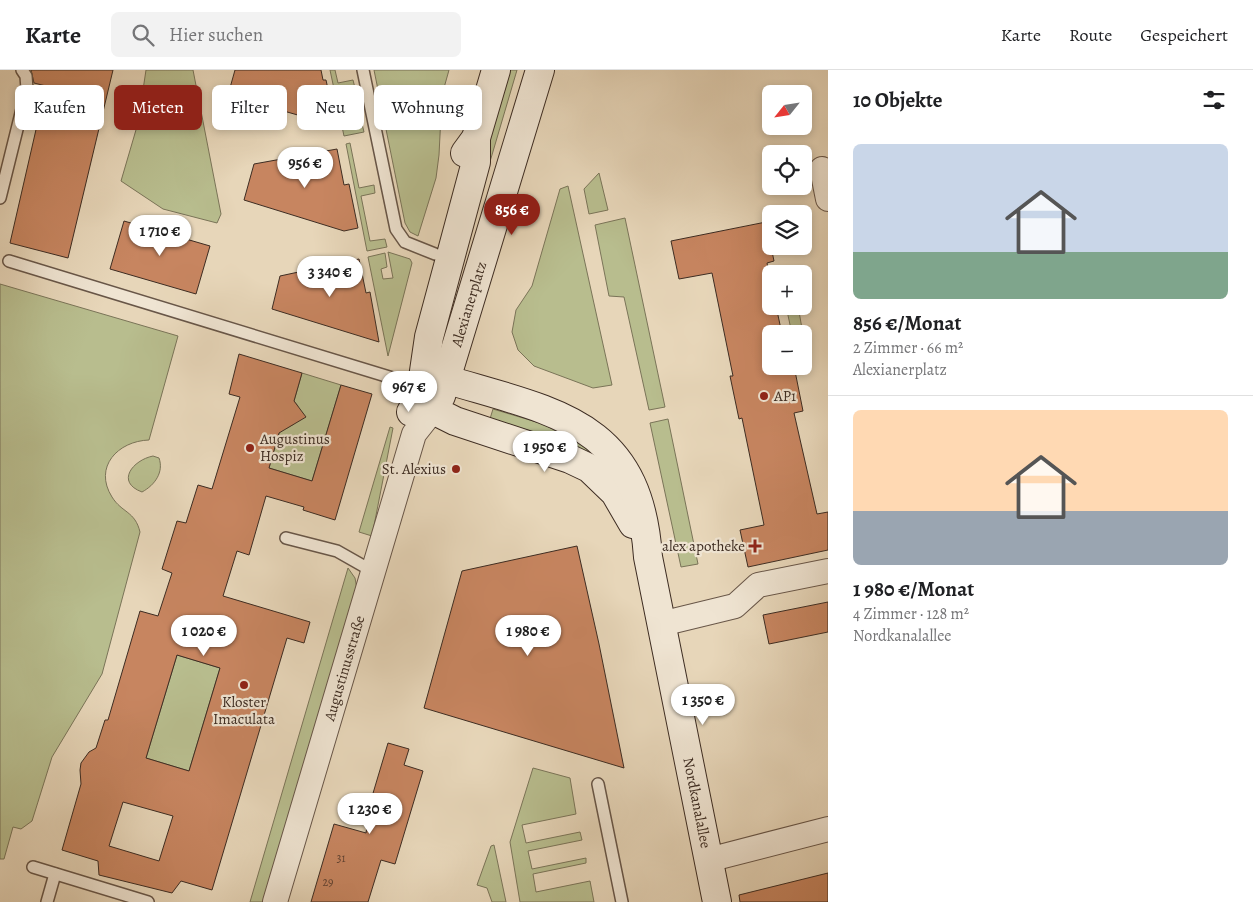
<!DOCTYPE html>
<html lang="de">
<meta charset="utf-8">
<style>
:root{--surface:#fff;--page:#f2f2f2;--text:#202124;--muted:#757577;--line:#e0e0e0;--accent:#8f2418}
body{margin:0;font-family:Alegreya,serif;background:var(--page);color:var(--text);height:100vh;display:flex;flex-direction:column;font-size:19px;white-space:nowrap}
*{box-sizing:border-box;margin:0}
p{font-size:16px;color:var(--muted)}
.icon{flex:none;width:28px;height:28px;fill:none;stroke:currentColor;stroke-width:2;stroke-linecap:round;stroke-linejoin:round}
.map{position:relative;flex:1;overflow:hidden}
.panel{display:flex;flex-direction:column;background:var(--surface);width:425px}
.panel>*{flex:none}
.guide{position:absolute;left:15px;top:15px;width:475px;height:45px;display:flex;gap:10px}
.needle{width:32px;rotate:240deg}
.buttons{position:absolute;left:762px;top:15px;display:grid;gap:10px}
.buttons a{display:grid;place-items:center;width:50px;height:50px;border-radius:8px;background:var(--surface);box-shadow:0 2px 8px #0003;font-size:25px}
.price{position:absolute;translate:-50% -42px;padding:0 11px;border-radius:18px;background:#fff;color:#222;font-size:16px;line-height:32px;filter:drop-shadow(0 1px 2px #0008)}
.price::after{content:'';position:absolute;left:50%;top:30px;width:15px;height:11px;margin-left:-8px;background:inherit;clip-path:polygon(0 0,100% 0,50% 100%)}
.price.on{background:var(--accent);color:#fff}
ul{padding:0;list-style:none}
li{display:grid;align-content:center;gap:10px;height:265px;padding:0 25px}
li+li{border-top:1px solid var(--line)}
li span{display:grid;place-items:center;height:155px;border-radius:8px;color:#555}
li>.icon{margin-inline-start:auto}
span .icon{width:90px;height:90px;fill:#fffc;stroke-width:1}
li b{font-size:21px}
h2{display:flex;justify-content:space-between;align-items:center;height:60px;padding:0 25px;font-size:21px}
.tag{padding:0 18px;border-radius:8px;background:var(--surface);box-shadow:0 2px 8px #0003;font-size:18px;line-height:45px}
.tag.on{background:var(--accent);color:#fff}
header{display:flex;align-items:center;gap:30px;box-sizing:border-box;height:70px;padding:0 25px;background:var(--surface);border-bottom:1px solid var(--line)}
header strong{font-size:24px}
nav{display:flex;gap:28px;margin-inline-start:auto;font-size:18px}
.search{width:350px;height:45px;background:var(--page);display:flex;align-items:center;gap:12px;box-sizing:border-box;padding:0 18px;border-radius:8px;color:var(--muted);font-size:19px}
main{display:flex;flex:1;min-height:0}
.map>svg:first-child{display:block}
</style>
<header>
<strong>Karte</strong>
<div class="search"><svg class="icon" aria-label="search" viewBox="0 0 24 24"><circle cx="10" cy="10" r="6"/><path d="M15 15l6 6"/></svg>Hier suchen</div>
<nav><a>Karte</a><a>Route</a><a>Gespeichert</a></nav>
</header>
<main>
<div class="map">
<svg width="828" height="832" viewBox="0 0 828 832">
<rect width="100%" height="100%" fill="#e7d6b9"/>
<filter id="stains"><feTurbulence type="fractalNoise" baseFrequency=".004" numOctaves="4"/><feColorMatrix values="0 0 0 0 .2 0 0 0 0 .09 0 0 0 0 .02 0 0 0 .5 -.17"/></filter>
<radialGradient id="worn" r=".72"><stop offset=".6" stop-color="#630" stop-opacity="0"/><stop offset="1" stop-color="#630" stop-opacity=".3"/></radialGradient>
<g fill="#b8bd8e" stroke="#7a7458">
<path d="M146,0H193L221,144L217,153L163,139L121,111L138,53Z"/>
<path d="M330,0H335L338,13L353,10L355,18L340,22L347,57L362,54L364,62L344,66Z"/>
<path d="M374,0H449L442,25L439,85L436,108L418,166L410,162L405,153Z"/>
<path d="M510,0H517L446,241L483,91Z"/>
<path d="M350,73L359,118L374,115L375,123L361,126L370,171L385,169L387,177L367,181L346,74Z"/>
<path d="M599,103L608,140L589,144L584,119Z"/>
<path d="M568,116L612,315L593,318L534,296L518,280L512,262L516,240L532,216L560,119Z"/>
<path d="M625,148L665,337L649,340L624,227L609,226L595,155Z"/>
<path d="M388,182L410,189L412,193L388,286L368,187L385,183L387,197L381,199L383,209L393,208Z"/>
<path d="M0,214L178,266L149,370C118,371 93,397 112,427C122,443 135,441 140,462L102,604L52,687L32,751L21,759L13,757L4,789H0Z"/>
<path d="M786,236H798L803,264H792Z"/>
<path d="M302,303L341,315L312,411L269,398L281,357L287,358L294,354L298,336L294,331Z"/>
<path d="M493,339L543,354L592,381L589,386L489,352Z"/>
<path d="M668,349L698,494L681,497L650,353Z"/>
<path d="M390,357L393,358L372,466L359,462Z"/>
<path d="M153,386L159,388C164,402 155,415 142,422C115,412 133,390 153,386Z"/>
<path d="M348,498L355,508L357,519L264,832H250Z"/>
<path d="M177,585L220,598L189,701L146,688Z"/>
<path d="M533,698L570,708L576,744L522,755L526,773L580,762L582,770L528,781L532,799L586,788V793L533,804L536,822L590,811L594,832H520L510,772Z"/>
<path d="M494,775L506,832H492L487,818L477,815L491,776Z"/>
</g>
<g fill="#c78560" stroke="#3d2c22" fill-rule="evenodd">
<path d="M31,0H113L68,188L10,173L46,16L34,13Z"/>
<path d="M235,0H321L323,10H326L336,56L228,25Z"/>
<path d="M337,79L344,115L349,114L358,158L344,161L244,130L254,94Z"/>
<path d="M124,151L210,176L196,224L110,199Z"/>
<path d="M766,152L774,191L767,193L771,213V236H776L782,264H771V296H794L803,341L794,343L817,444L828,442V480L748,497L740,460L764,455L742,348L739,349L730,306H733L712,203L679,209L671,171Z"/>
<path d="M359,189L366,223L370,222L379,272L272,239L280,206Z"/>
<path d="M239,284L302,303L294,331L306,347L279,363L269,398L312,411L341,315L372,324L335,450L303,440L304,437L266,426L249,485L237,481L223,526L310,552L304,573L287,568L212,820L181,811L172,823L99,805L98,791L62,780L81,714L80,700L81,693L89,682L96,678L105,650H108L140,541L158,546L172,503L162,499L177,451L186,453L198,415L212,419L240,327L229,324ZM177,585L220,598L189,701L146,688ZM123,732L173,746L159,791L109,776Z"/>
<path d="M577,476L599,574L624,698L424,638L462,501Z"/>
<path d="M828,532V562L769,574L763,545Z"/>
<path d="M388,673L409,679L404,695L423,701L395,794L381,790L368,832H311L334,754L366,763L371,730Z"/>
<path d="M828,803V832H740L739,825Z"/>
</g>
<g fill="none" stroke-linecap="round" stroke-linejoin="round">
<g stroke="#685648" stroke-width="14">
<g id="service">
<path d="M363,0L396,159L405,172L435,184"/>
<path d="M0,128L27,19L26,6L22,0"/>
<path d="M9,191L409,313"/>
<path d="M286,468L337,481L374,502"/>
<path d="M598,714L622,832"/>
<path d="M33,797L148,832"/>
<path d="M47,832L55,804"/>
</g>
</g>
<g stroke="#685648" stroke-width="26">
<g id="minor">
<path d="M822,99L828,129"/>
<path d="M661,554L735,536L758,515L828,501"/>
<path d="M708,790L828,759"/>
<path id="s1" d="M275,832L414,364L433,340"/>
</g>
</g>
<g stroke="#3d2c22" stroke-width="30">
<g id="secondary">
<path d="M476,68V92L429,267L423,308L424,324L428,334L433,340L455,351L570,389L589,398L615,423L633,454"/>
<path d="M465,83L476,68L496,0"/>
<path id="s2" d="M441,326L540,0"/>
<path id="s3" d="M411,342C421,328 429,313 448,310C558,343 639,353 648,487L717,832"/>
</g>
</g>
<use href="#service" stroke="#efe4d2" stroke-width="11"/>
<use href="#minor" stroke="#efe4d2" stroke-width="24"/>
<use href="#secondary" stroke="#efe4d2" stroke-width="28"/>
</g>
<g fill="#8f2418" stroke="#efe4d2" stroke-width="2">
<circle cx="764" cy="326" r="5"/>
<circle cx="250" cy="378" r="5"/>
<circle cx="456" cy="399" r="5"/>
<path d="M752.5 468.5h5v5h5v5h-5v5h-5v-5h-5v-5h5z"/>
<circle cx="244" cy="615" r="5"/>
</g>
<g text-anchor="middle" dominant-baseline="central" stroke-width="4.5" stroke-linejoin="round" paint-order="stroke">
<g font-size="12" fill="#604232">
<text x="341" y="788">31</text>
<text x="328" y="812">29</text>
</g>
<g font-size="15" fill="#3d2c22" stroke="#efe4d2">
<text stroke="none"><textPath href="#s2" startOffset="96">Alexianerplatz</textPath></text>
<text stroke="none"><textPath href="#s1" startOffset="244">Augustinusstraße</textPath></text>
<text stroke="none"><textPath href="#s3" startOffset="595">Nordkanalallee</textPath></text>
</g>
<g font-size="15" fill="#3d2c22" stroke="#efe4d2" text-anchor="start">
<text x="774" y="326">AP1</text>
<text x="260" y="369">Augustinus<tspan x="260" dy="17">Hospiz</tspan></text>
<text x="446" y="399" text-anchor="end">St. Alexius</text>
<text x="745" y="476" text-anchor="end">alex apotheke</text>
<text x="244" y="632" text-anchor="middle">Kloster<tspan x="244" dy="17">Imaculata</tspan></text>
</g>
</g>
<rect width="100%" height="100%" filter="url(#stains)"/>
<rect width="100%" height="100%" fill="url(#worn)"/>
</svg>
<div class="buttons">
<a><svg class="needle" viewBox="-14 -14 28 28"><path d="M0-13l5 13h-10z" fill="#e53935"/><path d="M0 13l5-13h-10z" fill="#757577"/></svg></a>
<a><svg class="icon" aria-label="locate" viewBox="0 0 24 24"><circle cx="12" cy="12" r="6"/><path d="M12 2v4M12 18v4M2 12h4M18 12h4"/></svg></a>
<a><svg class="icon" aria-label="layers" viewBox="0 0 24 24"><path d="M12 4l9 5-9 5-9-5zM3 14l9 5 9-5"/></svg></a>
<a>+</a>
<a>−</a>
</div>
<b class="price" style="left:305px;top:119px">956 €</b>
<b class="price on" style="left:512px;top:166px">856 €</b>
<b class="price" style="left:160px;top:187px">1 710 €</b>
<b class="price" style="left:330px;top:228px">3 340 €</b>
<b class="price" style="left:409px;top:343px">967 €</b>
<b class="price" style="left:545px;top:403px">1 950 €</b>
<b class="price" style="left:204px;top:587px">1 020 €</b>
<b class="price" style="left:528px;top:587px">1 980 €</b>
<b class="price" style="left:703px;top:656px">1 350 €</b>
<b class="price" style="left:370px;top:765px">1 230 €</b>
<div class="guide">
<a class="tag">Kaufen</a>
<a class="tag on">Mieten</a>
<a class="tag">Filter</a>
<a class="tag">Neu</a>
<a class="tag">Wohnung</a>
</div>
</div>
<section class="panel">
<h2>10 Objekte<svg class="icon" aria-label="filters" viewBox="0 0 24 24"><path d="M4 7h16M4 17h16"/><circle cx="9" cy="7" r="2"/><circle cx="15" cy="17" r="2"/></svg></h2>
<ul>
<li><span style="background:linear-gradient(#c9d6e8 70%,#7fa58c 0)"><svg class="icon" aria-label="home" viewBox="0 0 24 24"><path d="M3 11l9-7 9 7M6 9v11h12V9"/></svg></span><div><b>856 €/Monat</b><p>2 Zimmer · 66 m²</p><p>Alexianerplatz</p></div></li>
<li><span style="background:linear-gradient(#ffd9b3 65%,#9aa5b1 0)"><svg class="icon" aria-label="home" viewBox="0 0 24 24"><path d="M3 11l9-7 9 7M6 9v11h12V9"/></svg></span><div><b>1 980 €/Monat</b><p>4 Zimmer · 128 m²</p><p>Nordkanalallee</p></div></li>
</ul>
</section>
</main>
